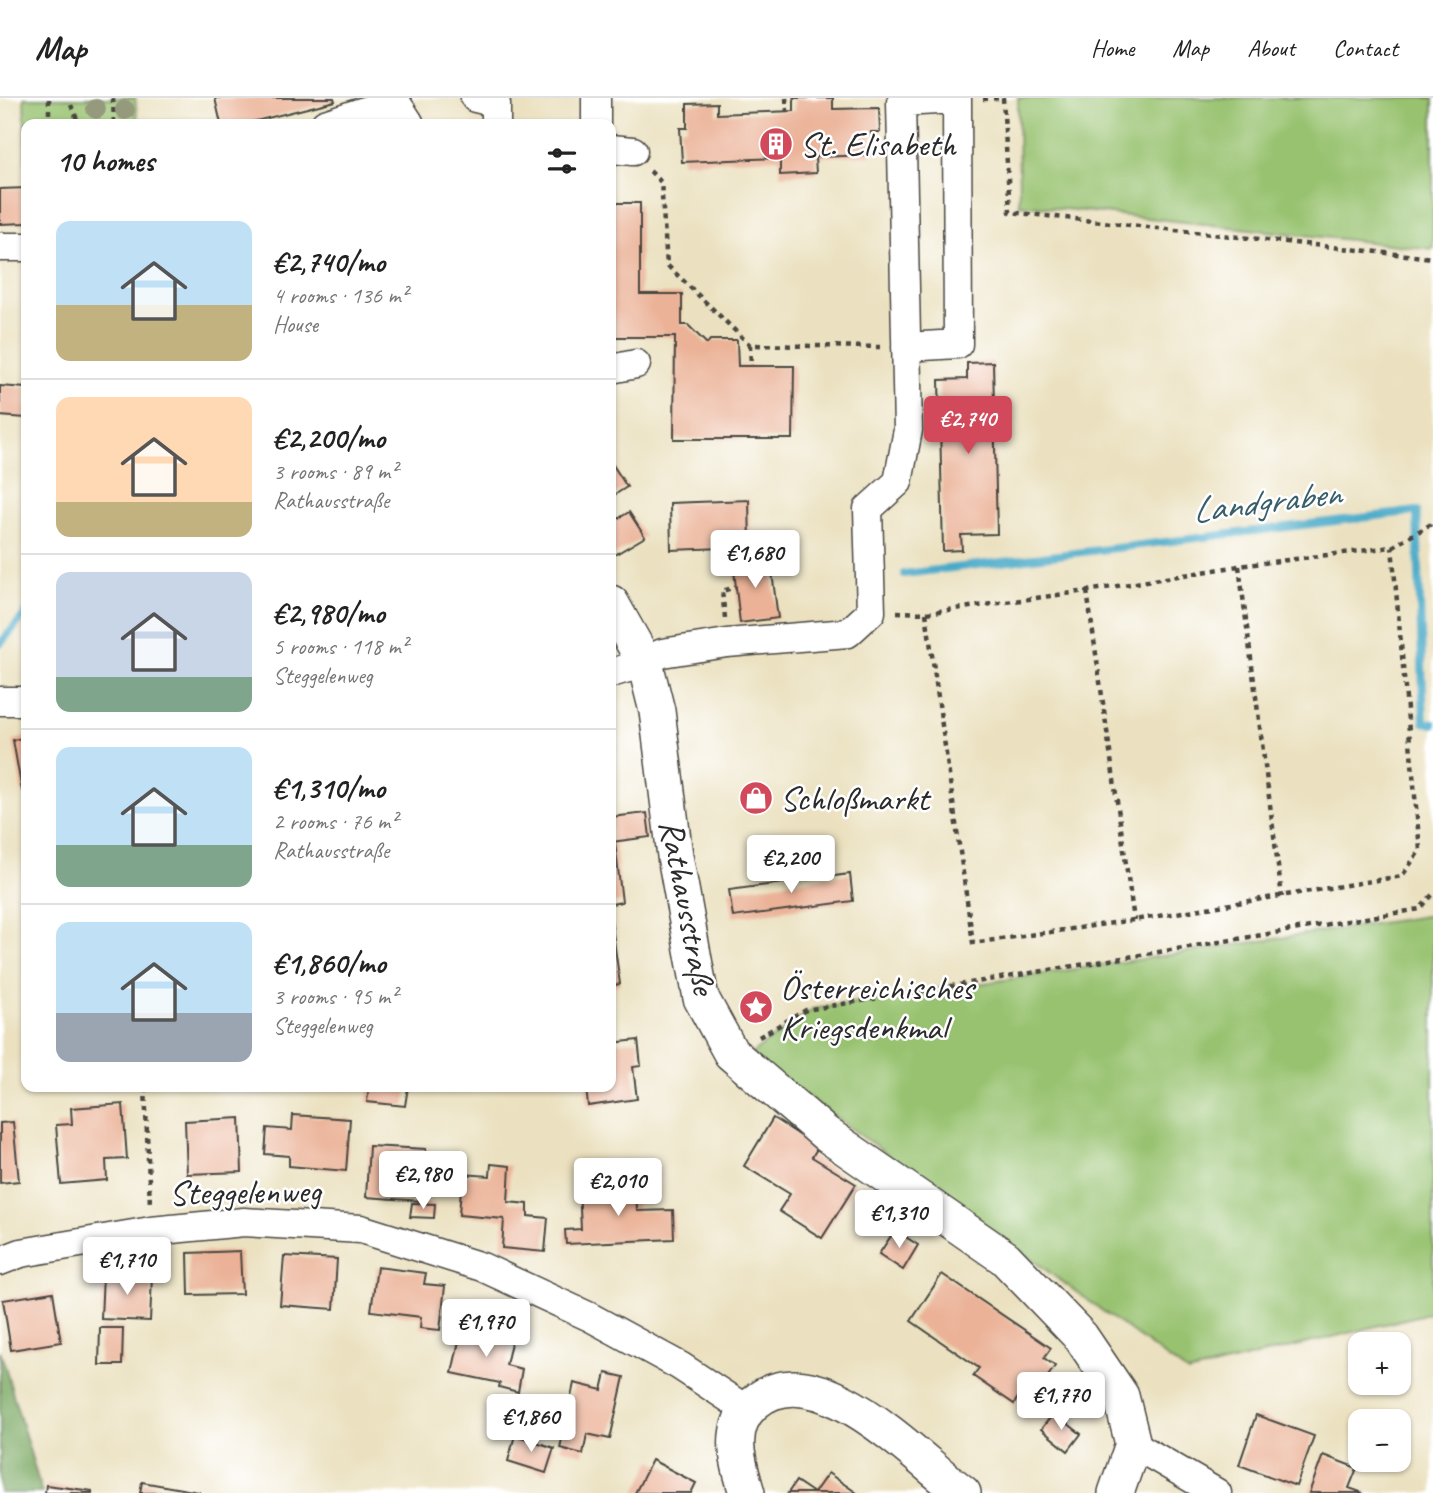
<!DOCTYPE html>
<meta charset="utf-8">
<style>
:root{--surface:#fff;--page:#f6f6f6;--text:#222;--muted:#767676;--line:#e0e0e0;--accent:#d1495b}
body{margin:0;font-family:Caveat,sans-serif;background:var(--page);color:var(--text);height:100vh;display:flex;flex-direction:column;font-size:26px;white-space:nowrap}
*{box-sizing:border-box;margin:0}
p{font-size:23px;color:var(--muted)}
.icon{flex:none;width:38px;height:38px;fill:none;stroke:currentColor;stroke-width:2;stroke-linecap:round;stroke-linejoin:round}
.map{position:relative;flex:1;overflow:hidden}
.panel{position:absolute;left:21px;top:21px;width:595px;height:973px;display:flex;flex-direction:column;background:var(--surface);border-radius:14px;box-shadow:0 2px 5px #0004}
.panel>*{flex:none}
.fabs{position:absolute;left:1348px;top:1234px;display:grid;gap:14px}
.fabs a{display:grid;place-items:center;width:63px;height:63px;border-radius:14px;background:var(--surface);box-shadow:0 2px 5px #0004;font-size:35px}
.price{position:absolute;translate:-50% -60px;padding:0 16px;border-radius:7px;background:#fff;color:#222;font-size:23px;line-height:46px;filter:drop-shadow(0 2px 4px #0008)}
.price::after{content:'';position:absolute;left:50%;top:42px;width:21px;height:16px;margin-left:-10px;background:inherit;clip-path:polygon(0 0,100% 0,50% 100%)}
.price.current{background:var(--accent);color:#fff}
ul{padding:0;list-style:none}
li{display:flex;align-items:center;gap:21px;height:175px;padding:0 35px}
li+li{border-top:2px solid var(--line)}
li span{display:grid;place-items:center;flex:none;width:196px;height:140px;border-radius:14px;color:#555}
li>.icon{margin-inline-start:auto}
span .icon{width:84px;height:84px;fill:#fffc;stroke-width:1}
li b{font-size:30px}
h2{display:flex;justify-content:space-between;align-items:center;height:84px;padding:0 35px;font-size:30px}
header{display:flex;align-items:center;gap:42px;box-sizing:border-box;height:98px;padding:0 35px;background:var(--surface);border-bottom:2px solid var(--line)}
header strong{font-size:33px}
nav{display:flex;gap:38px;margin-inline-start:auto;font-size:24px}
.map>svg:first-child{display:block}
</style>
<header>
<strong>Map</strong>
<nav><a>Home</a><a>Map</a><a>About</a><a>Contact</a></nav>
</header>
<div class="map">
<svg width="1433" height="1395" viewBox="0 0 1433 1395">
<rect width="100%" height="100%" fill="#fff"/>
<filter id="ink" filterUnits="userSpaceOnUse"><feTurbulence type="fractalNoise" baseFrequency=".0143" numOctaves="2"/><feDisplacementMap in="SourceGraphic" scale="14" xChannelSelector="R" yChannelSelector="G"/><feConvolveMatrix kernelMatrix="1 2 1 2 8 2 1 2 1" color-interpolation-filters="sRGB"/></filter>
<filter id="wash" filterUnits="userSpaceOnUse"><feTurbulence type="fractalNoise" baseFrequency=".00686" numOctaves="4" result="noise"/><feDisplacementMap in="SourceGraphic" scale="28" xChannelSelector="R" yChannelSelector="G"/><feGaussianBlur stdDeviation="1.57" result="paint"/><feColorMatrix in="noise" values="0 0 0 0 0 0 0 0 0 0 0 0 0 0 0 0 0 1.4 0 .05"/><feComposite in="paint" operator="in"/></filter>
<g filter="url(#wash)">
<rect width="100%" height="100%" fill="#ebe1c0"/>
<g fill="#98c26f" stroke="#62764d" stroke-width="2">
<path d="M24,0H135L138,26H26V67Z"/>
<path d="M1018,0H1433V151L1019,106Z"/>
<path d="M1433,817V1214L1188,1275L750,957L813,911Z"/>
</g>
<path fill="#7aa862" stroke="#526a46" stroke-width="2" d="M0,1252L42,1395H0Z"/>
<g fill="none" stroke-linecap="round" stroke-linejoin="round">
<g stroke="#48aac8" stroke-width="8">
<path d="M904,476L1417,413L1424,624L1433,626"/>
<path d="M0,546L26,515"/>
</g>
</g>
<g id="blocks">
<g fill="#ebb297">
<path d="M215,0H334L335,3L244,26H221Z"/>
<path d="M794,0H833V11L879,10L880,34H871V57L815,59L816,75L780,77V60L682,64L680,30H687V6L717,5V16L794,13Z"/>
<path d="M26,90V125L0,126V91Z"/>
<path d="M611,105H640V196H682V227H688L707,246L710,242H737L738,268H794L793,341H674L675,239H611Z"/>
<path d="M993,264L997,436L961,437L962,452L943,453L939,282L967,281V265Z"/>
<path d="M0,288L26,290V320L0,318Z"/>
<path d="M611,364L627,389L611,399Z"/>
<path d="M749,402L750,449L671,452L670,405Z"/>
<path d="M629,414L645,439L611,459V425Z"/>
<path d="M770,459L778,520L740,525L733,463Z"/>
<path d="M26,639V693H22L13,642Z"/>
<path d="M647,715L650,739L611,744V719Z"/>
<path d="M611,745H615L622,804L611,806Z"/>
<path d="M850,776L853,803L733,819L729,792Z"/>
<path d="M611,821L620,886L611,888Z"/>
<path d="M638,942L641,968L633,969L637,1001L588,1008L586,989H611V945Z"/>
<path d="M369,989H408L405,1008L367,1004Z"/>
<path d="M123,1006L127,1061L106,1062L107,1082L61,1086L56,1027L72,1026L71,1010Z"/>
<path d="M293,1017L350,1021L346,1073L289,1068V1058L265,1056L267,1030L292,1032Z"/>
<path d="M240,1020L242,1074L187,1076L185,1023Z"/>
<path d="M773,1020L818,1049L812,1059L856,1086L822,1140L779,1113L790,1096L744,1068Z"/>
<path d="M13,1024L19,1083L0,1085V1025Z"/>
<path d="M369,1048L426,1051L422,1103L366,1099Z"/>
<path d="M491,1066L510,1068L508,1104L528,1106V1118L548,1120L545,1154L502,1150L504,1121L459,1117L462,1076L490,1078Z"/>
<path d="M636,1086L637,1113L673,1112L674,1141L566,1146L565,1132L581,1131L579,1089Z"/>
<path d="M412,1105L435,1106L434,1120L410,1119Z"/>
<path d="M895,1132L918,1147L903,1172L879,1156Z"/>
<path d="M240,1153L242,1196L189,1197L188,1155Z"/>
<path d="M284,1158L337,1161L334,1211L280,1207Z"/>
<path d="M377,1169L426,1175L424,1186L445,1188L440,1232L420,1230L421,1219L371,1213Z"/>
<path d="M103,1176L152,1178L150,1223L101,1221Z"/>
<path d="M942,1176L1051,1250L1044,1260L1055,1268L1033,1300L1022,1293L1014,1306L973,1278L979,1270L911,1223Z"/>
<path d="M53,1194L61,1244L11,1252L3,1202Z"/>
<path d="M462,1229L512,1240L506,1267L522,1271L518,1294L499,1289L500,1285L452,1275Z"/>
<path d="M100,1230H123L122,1267H99Z"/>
<path d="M606,1275L624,1279L610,1341L587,1336L583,1356L560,1350L574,1285L602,1292Z"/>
<path d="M1054,1315L1081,1336L1068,1353L1041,1331Z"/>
<path d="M1256,1317L1314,1338L1296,1388L1239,1367Z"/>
<path d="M515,1337L554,1350L546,1375L508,1363Z"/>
<path d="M1323,1357L1357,1370L1349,1390L1363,1395H1309Z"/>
<path d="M652,1362L696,1385L691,1395H635Z"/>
<path d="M828,1375L857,1395H788L796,1383L814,1395Z"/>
<path d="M142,1384L199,1394V1395H140Z"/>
<path d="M46,1387L92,1393V1395H45Z"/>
</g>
</g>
</g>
<g filter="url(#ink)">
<use href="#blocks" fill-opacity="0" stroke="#484641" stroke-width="2"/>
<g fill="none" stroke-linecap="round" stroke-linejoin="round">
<g stroke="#484641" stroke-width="31">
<g id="minor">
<path d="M475,0L496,5V26"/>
<path d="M325,26L392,4"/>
<path d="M596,26V0"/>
<path d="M611,51L633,53"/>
<path d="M0,149H26"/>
<path d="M611,271L636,266"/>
<path d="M611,575L645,565L662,555L727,545L848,535L871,514L868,411L898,384L908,332L901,4L957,1L958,246L906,249"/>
<path d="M0,603H26"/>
<path d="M0,1163L21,1155L151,1133L244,1124L361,1131L482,1169L590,1219L680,1268L747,1312"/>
<path d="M1133,1346L1217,1395"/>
</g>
</g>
<g stroke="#484641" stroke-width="38">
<g id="major">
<path d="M389,0L406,26"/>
<path d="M611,505L645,565L657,613L675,758L701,900L731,955L826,1036L1005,1160L1081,1239L1121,1298L1133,1346L1116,1395"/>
<path d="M747,1395C738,1364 726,1330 754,1305C816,1251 914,1359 963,1395"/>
</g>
</g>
<g stroke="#484641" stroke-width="4.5" stroke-dasharray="5 5" stroke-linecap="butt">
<path d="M113,0L114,26"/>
<path d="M786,0L787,13"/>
<path d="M983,1L1003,0L1010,114L1433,160"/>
<path d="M71,7L79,26"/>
<path d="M49,26V0"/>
<path d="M650,73L661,84L667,167L750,247L880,249"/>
<path d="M750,247L751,268"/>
<path d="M1239,468L1282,799"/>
<path d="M1087,493L1134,822"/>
<path d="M897,514L926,515L1087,493L1239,468L1392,449L1433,425"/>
<path d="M926,515L973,845L1134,822L1402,778L1420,752L1392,449"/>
<path d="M725,520L722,493L736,489"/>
<path d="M759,939L806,912L1420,811L1433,796"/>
<path d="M145,989L150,1107"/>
</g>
<use href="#minor" stroke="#fff" stroke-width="28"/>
<use href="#major" stroke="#fff" stroke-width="35"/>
</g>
<g fill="#969a7b">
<circle cx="96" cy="11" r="10"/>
<circle cx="125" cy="12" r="10"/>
</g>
</g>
<defs>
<g id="building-disc" transform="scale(1.75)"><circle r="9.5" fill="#d1495b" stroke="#fff"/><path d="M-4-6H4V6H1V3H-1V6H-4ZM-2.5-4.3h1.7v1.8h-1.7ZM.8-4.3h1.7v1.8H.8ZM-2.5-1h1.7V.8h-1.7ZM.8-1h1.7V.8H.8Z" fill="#fff"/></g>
<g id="shop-disc" transform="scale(1.75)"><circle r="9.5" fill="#d1495b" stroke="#fff"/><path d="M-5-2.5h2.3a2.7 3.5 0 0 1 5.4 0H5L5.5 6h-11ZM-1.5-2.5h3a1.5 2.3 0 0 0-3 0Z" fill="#fff"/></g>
<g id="sight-disc" transform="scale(1.75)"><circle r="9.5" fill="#d1495b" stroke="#fff"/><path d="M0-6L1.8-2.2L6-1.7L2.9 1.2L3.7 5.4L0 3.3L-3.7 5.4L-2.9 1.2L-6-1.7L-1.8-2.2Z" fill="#fff"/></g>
</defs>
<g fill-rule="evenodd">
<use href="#building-disc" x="776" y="46"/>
<use href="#shop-disc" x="756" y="700"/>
<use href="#sight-disc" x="756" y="909"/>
</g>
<g text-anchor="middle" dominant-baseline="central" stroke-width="5" stroke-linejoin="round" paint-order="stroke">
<g font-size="35" fill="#2b2b2b" stroke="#fff" text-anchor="start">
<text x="800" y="46">St. Elisabeth</text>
<text x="780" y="700">Schloßmarkt</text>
<text x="780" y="889">Österreichisches<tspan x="780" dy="40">Kriegsdenkmal</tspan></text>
</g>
<g font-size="35" fill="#2b2b2b" stroke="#fff">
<text transform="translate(688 809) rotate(79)">Rathausstraße</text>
<text transform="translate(245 1094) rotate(-1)">Steggelenweg</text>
</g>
<g font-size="37" font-style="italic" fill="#375e6a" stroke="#fff">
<text transform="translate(1266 403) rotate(-7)">Landgraben</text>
</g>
</g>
</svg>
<div class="fabs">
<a>+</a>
<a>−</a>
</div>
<b class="price current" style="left:968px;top:358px">€2,740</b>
<b class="price" style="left:755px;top:492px">€1,680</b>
<b class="price" style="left:791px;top:797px">€2,200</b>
<b class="price" style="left:423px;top:1113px">€2,980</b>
<b class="price" style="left:618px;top:1120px">€2,010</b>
<b class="price" style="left:899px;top:1152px">€1,310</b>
<b class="price" style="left:127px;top:1199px">€1,710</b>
<b class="price" style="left:486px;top:1261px">€1,970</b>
<b class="price" style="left:1061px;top:1334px">€1,770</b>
<b class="price" style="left:531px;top:1356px">€1,860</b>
<section class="panel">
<h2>10 homes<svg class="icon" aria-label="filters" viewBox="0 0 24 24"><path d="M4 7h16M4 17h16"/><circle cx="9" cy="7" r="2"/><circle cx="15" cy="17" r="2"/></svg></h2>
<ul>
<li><span style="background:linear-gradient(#bfe0f5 60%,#c2b280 0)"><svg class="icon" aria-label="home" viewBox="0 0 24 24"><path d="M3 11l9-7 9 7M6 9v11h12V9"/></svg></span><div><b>€2,740/mo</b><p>4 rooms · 136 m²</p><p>House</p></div></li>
<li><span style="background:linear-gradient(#ffd9b3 75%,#c2b280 0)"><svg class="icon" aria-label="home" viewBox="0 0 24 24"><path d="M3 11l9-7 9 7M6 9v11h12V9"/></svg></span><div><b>€2,200/mo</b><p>3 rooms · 89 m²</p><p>Rathausstraße</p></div></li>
<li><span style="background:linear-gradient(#c9d6e8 75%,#7fa58c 0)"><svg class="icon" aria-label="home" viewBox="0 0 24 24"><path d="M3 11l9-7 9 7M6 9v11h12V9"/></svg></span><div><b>€2,980/mo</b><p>5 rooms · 118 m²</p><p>Steggelenweg</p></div></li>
<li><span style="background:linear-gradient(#bfe0f5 70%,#7fa58c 0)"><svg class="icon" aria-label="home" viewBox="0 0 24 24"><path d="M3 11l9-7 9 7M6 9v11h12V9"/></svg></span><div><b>€1,310/mo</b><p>2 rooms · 76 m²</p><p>Rathausstraße</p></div></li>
<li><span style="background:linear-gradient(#bfe0f5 65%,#9aa5b1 0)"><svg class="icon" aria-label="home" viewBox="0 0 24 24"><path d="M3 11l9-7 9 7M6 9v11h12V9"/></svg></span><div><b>€1,860/mo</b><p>3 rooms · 95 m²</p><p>Steggelenweg</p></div></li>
</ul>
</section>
</div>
